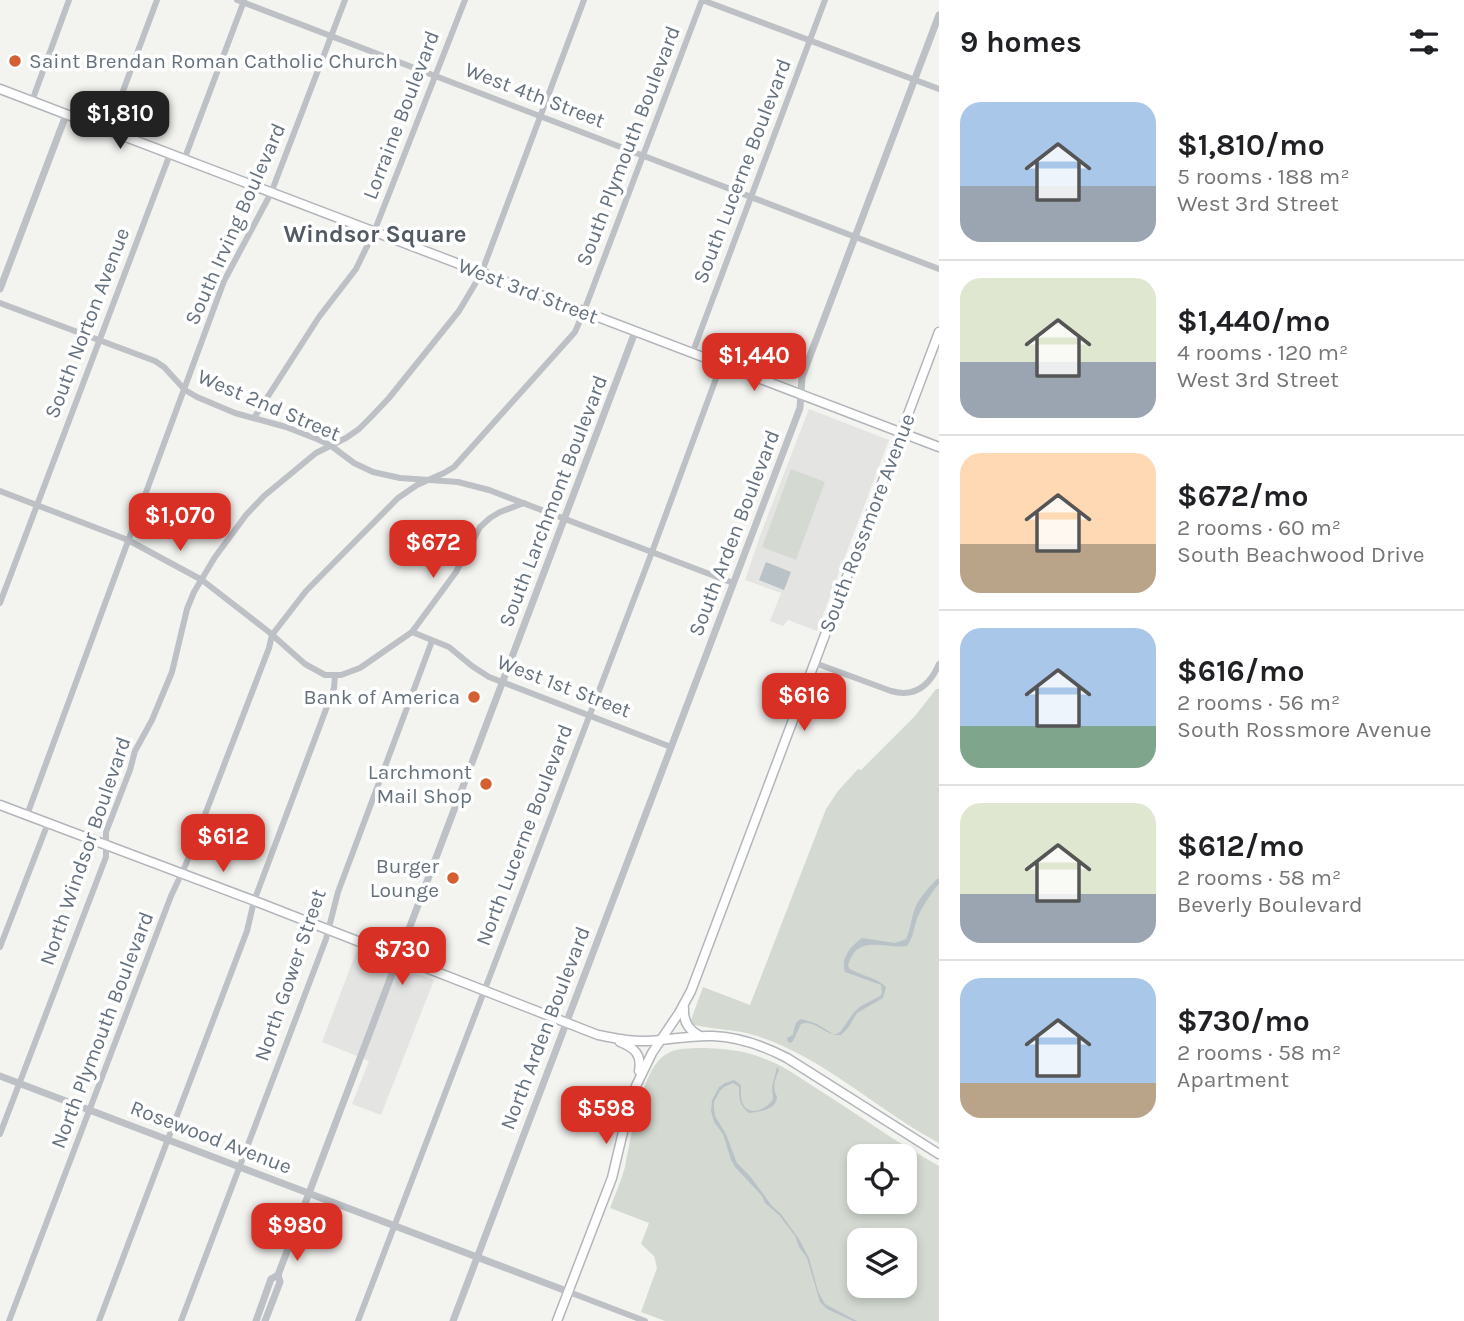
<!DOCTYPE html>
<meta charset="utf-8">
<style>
:root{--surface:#fff;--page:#f6f6f6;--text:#202124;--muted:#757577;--line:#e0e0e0;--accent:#d93025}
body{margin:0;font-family:Karla,sans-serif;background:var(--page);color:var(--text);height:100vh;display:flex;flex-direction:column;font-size:26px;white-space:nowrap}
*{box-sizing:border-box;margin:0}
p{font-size:23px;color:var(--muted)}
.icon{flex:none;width:38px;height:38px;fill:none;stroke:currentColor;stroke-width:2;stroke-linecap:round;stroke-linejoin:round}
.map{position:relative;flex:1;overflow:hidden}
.panel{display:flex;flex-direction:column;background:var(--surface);width:525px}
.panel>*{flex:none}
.tools{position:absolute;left:847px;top:1144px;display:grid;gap:14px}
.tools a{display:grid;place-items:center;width:70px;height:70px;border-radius:14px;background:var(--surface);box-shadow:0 4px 10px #0003;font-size:35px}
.price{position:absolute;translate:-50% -60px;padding:0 16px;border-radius:14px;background:var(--accent);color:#fff;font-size:23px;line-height:46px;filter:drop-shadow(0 2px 4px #0008)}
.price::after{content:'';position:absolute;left:50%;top:42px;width:21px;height:16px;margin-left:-10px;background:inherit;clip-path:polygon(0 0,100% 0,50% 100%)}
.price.active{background:#222;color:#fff}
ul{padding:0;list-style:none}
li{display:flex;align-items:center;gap:21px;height:175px;padding:0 21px}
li+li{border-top:2px solid var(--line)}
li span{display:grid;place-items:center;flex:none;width:196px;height:140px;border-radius:21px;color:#555}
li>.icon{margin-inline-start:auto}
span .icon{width:84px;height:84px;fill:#fffc;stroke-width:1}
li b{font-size:30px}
h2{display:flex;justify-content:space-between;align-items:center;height:84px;padding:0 21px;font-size:30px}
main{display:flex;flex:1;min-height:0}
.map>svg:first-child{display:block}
</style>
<main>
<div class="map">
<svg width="939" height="1321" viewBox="0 0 939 1321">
<rect width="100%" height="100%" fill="#f3f4f0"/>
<g fill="#e4e5e3">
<path d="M809,409L889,440L817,631L788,620L783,626L770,621L781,593L745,580L761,533Z"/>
<path d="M357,950L434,980L381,1115L352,1104L369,1061L322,1042Z"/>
</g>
<g fill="#d4dad1" fill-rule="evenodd">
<path d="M791,469L825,482L796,560L762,547Z"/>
<path d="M936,689H939V1143C877,1110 825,1058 757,1036C736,1029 715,1030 694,1025L691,1020L703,987L750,1005L826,809L838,791L858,769L861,770L915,716Z"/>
<path d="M697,1048C722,1048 746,1050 770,1061C786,1067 801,1079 816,1088C857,1114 896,1142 939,1166V1321H665L641,1312L657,1268L654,1256L641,1244L649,1223L610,1208C615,1195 621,1181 625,1167C631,1139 641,1070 665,1055C675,1048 685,1049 697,1048ZM859,1157H905V1202H859ZM859,1241H905V1286H859Z"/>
</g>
<g fill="#b9c2c7">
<path d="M766,562L791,572L784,590L759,580Z"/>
<path d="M937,879H939V884C934,888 919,912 917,919C913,930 914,936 907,946C882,949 857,933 848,966L850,969C862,976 876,977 886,987L883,998L857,1013L848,1028L841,1035C825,1037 816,1019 801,1024L793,1041L791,1043L788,1042L787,1038L793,1035C794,1028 795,1021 802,1019L817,1024L833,1034H837L841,1031L854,1012L861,1006L880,996L882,993L881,985L845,972C840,958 851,946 862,938L895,943L906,939C910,931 911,920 914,911C917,900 929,887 937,879Z"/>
<path d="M777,1067L779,1070C776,1077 773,1084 775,1092C775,1094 777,1095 777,1097C777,1110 758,1112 749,1113C739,1105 739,1099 739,1087L733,1083L724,1087L720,1091L714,1102V1108L715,1116L726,1134L737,1163L750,1176L772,1206L781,1214L799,1239L809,1258L818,1291L825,1304L857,1321H853L827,1309L820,1302L807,1258L799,1247L795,1236L779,1215L765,1203L762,1196L735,1167L731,1160L723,1134L714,1122L711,1111L712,1100L719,1087L725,1083L734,1080L741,1085C741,1091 740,1098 743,1104C750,1118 768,1108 773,1099L772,1087Z"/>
</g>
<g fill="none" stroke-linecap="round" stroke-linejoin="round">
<g stroke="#b2b6ba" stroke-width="11">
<g id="secondary">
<path d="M0,89L939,447"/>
<path d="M0,805L260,903L598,1035C614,1038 630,1042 647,1041C669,1040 691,1035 713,1036C739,1037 764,1046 787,1058L939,1154"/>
<path d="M684,1008C683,1021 688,1030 700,1036"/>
<path d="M620,1042C635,1048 642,1055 639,1071"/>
<path d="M557,1321L612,1178L627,1115L636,1086L652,1053L679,1013L691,991L939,332"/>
</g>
</g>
<g stroke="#bdc0c4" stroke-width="6">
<path d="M237,0L939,269"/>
<path d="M32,101L69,0"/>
<path d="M108,131L157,0"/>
<path d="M184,160L244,1"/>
<path d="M0,303L155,361L164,367L185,390L197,397L235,413L286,427L317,439L330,445L354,463L373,472L400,478L458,482L489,490L733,583"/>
<path d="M692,354L825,0"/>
<path d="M254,418L319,317L356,269L374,232L465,0"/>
<path d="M0,491L128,540L202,580L269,632L305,664L325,675H341L360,668L412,632L456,572L480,527L490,518L500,512L524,503"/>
<path d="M0,603L170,154"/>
<path d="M412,632L449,647L472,666L489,677L671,747"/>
<path d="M815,663L891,691C915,698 930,685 939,664"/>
<path d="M27,815L224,281L271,193L345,0"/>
<path d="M0,947L48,823"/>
<path d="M0,1134L106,857V832L130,770L135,751L152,720L172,672L187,609L194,592L215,557L246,515L264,496L316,453L346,438L359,429L371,417L389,398L459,311L481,274L584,0"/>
<path d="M569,1292L645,1321"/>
<path d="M9,1321L171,896L186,864L269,648L272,635L306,591L398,498L417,485L444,473L454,467L575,332L584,311L702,0L939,89"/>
<path d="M99,1321L247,931L254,901L334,688L335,675"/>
<path d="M181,1321L326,939L338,892L432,641"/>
<path d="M358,1321L652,552L721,365"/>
</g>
<g stroke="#bdc0c4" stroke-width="7">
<path d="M0,289L66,115"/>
<path d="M0,1076L569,1292"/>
<path d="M256,1321L271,1279L278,1275L635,332"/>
<path d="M265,1321L280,1282L278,1275"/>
<path d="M453,1321L800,408L802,377L939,15"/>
</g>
<use href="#secondary" stroke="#fff" stroke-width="8"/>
</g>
<g fill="#d45f30" stroke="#fff" stroke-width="2.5">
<circle cx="15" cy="61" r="7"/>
<circle cx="474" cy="697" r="7"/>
<circle cx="486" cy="784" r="7"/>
<circle cx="453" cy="878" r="7"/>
</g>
<g text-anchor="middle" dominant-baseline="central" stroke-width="7" stroke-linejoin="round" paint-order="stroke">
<g font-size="21" fill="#65727e" stroke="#fff" text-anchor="end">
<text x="29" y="61" text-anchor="start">Saint Brendan Roman Catholic Church</text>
<text x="460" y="697">Bank of America</text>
<text x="472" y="772">Larchmont<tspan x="472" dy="24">Mail Shop</tspan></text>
<text x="439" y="866">Burger<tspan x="439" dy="24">Lounge</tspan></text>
</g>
<g font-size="21" fill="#65727e" stroke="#fff">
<text transform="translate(535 95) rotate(21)">West 4th Street</text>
<text transform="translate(401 115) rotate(-69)">Lorraine Boulevard</text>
<text transform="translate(628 146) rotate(-69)">South Plymouth Boulevard</text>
<text transform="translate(742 171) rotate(-69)">South Lucerne Boulevard</text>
<text transform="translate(235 224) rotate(-66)">South Irving Boulevard</text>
<text transform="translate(528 291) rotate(21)">West 3rd Street</text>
<text transform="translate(87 323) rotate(-69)">South Norton Avenue</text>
<text transform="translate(269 405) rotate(23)">West 2nd Street</text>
<text transform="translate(553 501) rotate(-69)">South Larchmont Boulevard</text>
<text transform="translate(867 523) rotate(-69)">South Rossmore Avenue</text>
<text transform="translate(734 533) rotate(-69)">South Arden Boulevard</text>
<text transform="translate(564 686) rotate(21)">West 1st Street</text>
<text transform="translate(524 835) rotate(-69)">North Lucerne Boulevard</text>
<text transform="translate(85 851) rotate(-71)">North Windsor Boulevard</text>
<text transform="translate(290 975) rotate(-71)">North Gower Street</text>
<text transform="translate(545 1028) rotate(-69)">North Arden Boulevard</text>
<text transform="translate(102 1030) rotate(-69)">North Plymouth Boulevard</text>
<text transform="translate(211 1137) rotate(21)">Rosewood Avenue</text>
</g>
<g font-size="24" font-weight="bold" fill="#525b64" stroke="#fff">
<text x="375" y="234">Windsor Square</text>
</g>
</g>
</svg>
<div class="tools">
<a><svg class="icon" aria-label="locate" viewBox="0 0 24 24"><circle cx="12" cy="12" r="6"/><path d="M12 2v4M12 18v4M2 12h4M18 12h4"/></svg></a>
<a><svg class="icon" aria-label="layers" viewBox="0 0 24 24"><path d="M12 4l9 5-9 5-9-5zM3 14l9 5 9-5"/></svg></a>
</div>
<b class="price active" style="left:120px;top:151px">$1,810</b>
<b class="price" style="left:754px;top:393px">$1,440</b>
<b class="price" style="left:180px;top:553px">$1,070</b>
<b class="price" style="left:433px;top:580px">$672</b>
<b class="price" style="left:804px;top:733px">$616</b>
<b class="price" style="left:223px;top:874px">$612</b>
<b class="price" style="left:402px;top:987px">$730</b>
<b class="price" style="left:606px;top:1146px">$598</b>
<b class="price" style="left:297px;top:1263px">$980</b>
</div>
<section class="panel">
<h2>9 homes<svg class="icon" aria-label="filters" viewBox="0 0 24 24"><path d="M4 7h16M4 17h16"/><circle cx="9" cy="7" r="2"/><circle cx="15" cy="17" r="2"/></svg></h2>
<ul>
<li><span style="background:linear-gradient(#a9c7e8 60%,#9aa5b1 0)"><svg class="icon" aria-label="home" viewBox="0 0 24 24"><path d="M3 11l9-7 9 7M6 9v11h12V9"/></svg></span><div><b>$1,810/mo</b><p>5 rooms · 188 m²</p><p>West 3rd Street</p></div></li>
<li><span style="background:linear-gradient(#dfe7d0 60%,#9aa5b1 0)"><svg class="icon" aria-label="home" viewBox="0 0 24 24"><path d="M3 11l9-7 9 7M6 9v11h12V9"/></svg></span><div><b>$1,440/mo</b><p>4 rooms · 120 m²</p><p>West 3rd Street</p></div></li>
<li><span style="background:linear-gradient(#ffd9b3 65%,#b9a48a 0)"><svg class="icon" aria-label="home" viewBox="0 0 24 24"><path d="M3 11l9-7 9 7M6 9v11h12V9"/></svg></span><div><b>$672/mo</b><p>2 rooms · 60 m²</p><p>South Beachwood Drive</p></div></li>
<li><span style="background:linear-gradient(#a9c7e8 70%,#7fa58c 0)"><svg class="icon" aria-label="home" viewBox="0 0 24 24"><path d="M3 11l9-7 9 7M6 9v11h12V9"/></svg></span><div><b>$616/mo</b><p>2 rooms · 56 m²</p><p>South Rossmore Avenue</p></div></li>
<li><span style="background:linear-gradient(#dfe7d0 65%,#9aa5b1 0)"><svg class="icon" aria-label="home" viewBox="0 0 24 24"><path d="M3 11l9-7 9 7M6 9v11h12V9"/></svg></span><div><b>$612/mo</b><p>2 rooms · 58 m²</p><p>Beverly Boulevard</p></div></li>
<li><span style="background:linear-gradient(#a9c7e8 75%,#b9a48a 0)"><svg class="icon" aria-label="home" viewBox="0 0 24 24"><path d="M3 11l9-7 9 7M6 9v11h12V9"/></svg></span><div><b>$730/mo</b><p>2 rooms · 58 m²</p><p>Apartment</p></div></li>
</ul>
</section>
</main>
